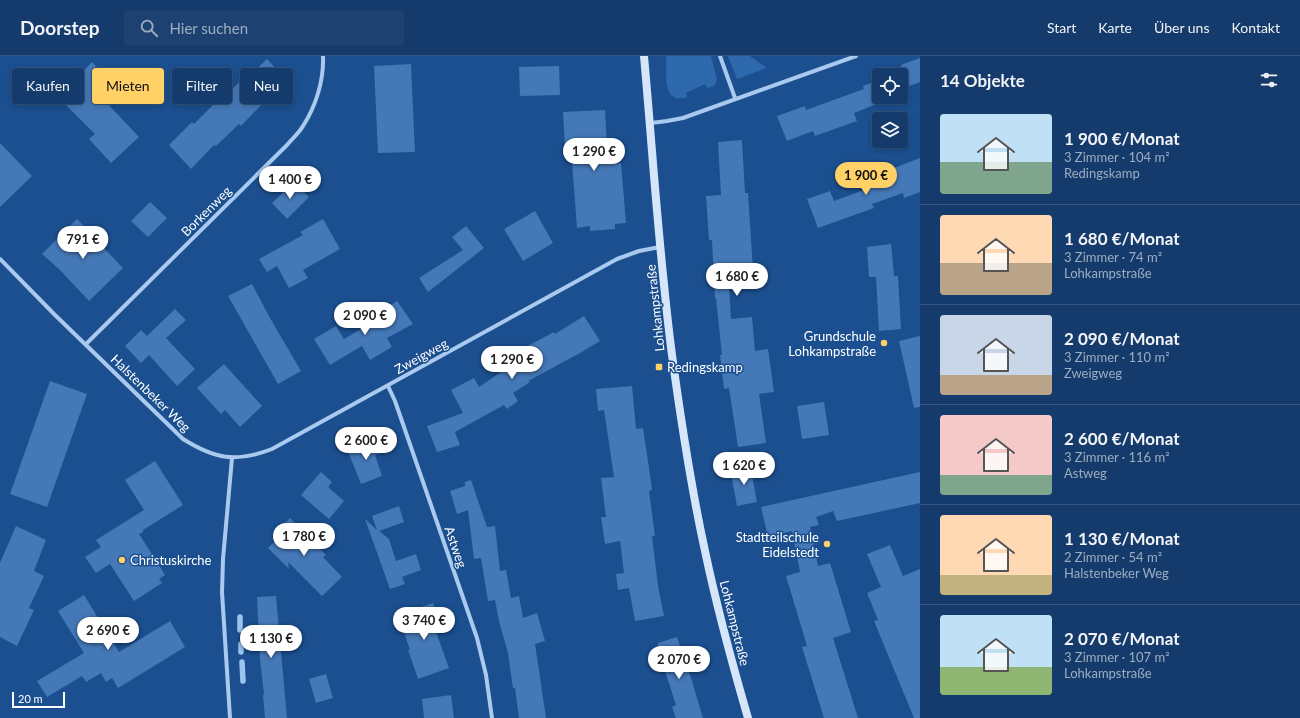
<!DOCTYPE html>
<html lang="de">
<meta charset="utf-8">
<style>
:root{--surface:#143b6b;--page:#1d4271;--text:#f1f3f6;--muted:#9dadc1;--line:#33557e;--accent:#ffd166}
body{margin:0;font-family:Lato,sans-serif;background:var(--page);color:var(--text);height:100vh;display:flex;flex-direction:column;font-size:15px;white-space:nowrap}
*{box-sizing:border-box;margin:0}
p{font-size:13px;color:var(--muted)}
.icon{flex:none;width:22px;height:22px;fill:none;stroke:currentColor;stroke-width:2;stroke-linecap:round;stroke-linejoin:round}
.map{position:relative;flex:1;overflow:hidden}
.drawer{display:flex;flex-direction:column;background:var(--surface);width:380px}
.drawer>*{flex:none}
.guide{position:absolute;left:12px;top:12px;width:380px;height:36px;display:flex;gap:8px}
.tools{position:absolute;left:872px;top:12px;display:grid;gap:8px}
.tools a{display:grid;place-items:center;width:36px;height:36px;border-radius:4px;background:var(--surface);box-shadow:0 2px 6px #0003,0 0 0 1px var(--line);font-size:20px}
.scale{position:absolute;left:12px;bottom:10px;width:53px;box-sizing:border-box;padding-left:4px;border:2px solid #fff;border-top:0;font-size:11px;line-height:14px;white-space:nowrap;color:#fff;-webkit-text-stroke:3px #1b4f8f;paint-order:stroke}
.price{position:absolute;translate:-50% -34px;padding:0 9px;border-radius:14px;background:#fff;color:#222;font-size:13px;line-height:26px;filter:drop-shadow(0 1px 2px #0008)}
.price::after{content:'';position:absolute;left:50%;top:24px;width:12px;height:9px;margin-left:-6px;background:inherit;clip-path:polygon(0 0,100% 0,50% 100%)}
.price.on{background:var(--accent);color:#111}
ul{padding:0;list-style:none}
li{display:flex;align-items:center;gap:12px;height:100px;padding:0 20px}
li+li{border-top:1px solid var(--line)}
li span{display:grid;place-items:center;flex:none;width:112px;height:80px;border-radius:4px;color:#555}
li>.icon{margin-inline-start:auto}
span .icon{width:48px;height:48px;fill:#fffc;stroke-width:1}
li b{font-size:17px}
h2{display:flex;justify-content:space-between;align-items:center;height:48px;padding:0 20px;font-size:17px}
.pill{padding:0 14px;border-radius:4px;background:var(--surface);box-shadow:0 2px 6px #0003,0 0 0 1px var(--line);font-size:14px;line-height:36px}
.pill.on{background:var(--accent);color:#111}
header{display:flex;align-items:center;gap:24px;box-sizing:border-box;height:56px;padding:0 20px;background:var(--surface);border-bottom:1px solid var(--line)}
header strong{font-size:19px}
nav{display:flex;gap:22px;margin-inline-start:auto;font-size:14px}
.search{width:280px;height:36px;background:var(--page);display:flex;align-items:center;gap:10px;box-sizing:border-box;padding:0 14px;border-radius:4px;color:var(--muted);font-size:15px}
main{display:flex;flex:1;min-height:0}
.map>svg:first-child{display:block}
</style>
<header>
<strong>Doorstep</strong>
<div class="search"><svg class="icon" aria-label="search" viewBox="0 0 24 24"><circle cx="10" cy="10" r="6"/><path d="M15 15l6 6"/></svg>Hier suchen</div>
<nav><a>Start</a><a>Karte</a><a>Über uns</a><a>Kontakt</a></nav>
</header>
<main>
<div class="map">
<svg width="920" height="662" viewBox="0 0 920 662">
<rect width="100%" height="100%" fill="#1b4f8f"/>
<g fill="#2e69ad">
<path d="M666,0H711L717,24L714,30L707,32L705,28L686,37L687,41C661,50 667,15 666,0Z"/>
<path d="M728,0H750L767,12L737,23Z"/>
</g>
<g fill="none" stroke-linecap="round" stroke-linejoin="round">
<g stroke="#9cc4f0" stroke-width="5.5">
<path d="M240,561V574"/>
<path d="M241,588V596"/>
<path d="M242,606L243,625"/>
</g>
</g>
<g fill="#4478b7">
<path d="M920,2V26L901,33V19H892L902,15L901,9Z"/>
<path d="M267,3L289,27L266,49L263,47L241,70L239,68L216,90L214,89L191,113L169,89L192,66L194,68L217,45L219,47L242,23L244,25Z"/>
<path d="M92,6L119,34L106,46L139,81L111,107L89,83L95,78L58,41Z"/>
<path d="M411,8L415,96L378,97L374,10Z"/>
<path d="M559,10L560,39L520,40L519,11Z"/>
<path d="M879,24V41H894L854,57L857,65L815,80L813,75L787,85L777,60L805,50L806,54L864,33L863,30Z"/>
<path d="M605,54L608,108L621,107L626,167L615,168V173L590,175V170L577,172L571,92H565L563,56Z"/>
<path d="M742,84L745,137H748L754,229L729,230L731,263L752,261L755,295L768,293L774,336L759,338L766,387L738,391L729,332L724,333L720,299H722L716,242H715L712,184H709L706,140L721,139L718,86Z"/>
<path d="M0,87L32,120L0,151Z"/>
<path d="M920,102V136L904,142L903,137L872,148L874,152L818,172L807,143L830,135L834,145L897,122L894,112Z"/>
<path d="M294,126L309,141L287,163L272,147Z"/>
<path d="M150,146L167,162L148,181L131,165Z"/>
<path d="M535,155L553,187L523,205L504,173Z"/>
<path d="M77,163L94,180L93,181L123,212L89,245L60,214L42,198Z"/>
<path d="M323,163L340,193L303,214L308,222L289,232L277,210L267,216L259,203L303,179L300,176Z"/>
<path d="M466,170L484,192L428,236L419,222L463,194L452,181Z"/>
<path d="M891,188L894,220H898L901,273L879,275L876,221H869L867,191Z"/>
<path d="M252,228L270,262L301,315L278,328L228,240Z"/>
<path d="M397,245L413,268L387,282L392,291L370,304L362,290L330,309L314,283L336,270L344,283L389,257L386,252Z"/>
<path d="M175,253L186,264L166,282L195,313L177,330L149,299L141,307L125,290L141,274L147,280Z"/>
<path d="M584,260L600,285L580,297L528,325L530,326L513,337L518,345L507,353L504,349L455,376L460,389L437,396L427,370L463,357L451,334L474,322L479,331L522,302L518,295L554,276L555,278Z"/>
<path d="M920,280V351L914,352L899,285Z"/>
<path d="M224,308L262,350L240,371L225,354L221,358L197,332Z"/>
<path d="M50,325L87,338L47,451L10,438Z"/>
<path d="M632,330L636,373L643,372L649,412L652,434L649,435L655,480H652L658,530L664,560L635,565L629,532L618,534L616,518L624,517L620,485L605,488L601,461H606L601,422L614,421L604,354L598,355L596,333Z"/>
<path d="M824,346L829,379L802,383L797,350Z"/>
<path d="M375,382L381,397L375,399L382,420L361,428L347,393Z"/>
<path d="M155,405L183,449L143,474V476L139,478L165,519L159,523L162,527L134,545L110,508L96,517L85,501L101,491L96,484L144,454L125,424Z"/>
<path d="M750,409L757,446L737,450L730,413Z"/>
<path d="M321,416L332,426L328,431L344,445L329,463L301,439Z"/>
<path d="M920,416V447L837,465L833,455L816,461L819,469L810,471L818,510L830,507L851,576L833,582L858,662H824L802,591L807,590L786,520L800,516L792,475L768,481L761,451Z"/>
<path d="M471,424L487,471L495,470L500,515L506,514L511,542L519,540L523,562L537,557L545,585L535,588L546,662H519L515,632H513L508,597L499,565L495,544L488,545L481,502L474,503L468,454L457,458L450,435L465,430V426Z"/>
<path d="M399,450L404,466L379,475L389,483L396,505L416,498L421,514L402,521L405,528L390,533L365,463L377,474L372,460Z"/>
<path d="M290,462L326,499L323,501L342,521L322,540L288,506L289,513L268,492L279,481L276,477Z"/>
<path d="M16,470L46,484L34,515L44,520L29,552L34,554L17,590L0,581V507Z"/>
<path d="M890,489L903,520L920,513V662H914L874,565L878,564L867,537L881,531L867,498Z"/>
<path d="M84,539L119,596L170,565L185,591L118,632L112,622L106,626L101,617L86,626L82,620L47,641L37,625L84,597L58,555Z"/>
<path d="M276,540L287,662H265L263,639H264L260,602L257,541Z"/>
<path d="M433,547L438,562L432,565L449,612L418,623L408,594H410L398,559Z"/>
<path d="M677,581L691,622L703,662H676L672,651L676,649L658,593V587Z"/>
<path d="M326,618L333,642L316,647L309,623Z"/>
<path d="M451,639L454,662H424L422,643Z"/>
</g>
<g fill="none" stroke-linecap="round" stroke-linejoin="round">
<g stroke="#a9c9ee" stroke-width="4">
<path d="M720,0L735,42"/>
<path d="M651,67L667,65L683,62L856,0"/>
<path d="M0,203L55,259L183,383C215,403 236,407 272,393L617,203L639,195L660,191"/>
<path d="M86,288L287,89C292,83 299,77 303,70C316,50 324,24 323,0"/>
<path d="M388,330L395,345L477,582L486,619L492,662"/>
<path d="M230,662L222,536L223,503L232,402"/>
</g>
<path stroke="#d6e6fa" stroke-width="8" d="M644,0C653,100 659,200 672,299C681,365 691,431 705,495C717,552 732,607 748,662"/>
</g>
<g fill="#ffd166" stroke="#1b4f8f" stroke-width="1.5">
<circle cx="884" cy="287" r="4"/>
<rect x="655" y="307" width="8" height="8" rx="2"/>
<circle cx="827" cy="488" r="4"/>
<circle cx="122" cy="504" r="4"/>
</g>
<g text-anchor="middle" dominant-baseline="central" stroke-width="3" stroke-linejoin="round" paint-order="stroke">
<g font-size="13" fill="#fff" stroke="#1b4f8f">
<text transform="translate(206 155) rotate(-45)">Borkenweg</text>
<text transform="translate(655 252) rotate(-96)">Lohkampstraße</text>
<text transform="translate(421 300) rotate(-29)">Zweigweg</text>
<text transform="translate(151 337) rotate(44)">Halstenbeker Weg</text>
<text transform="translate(456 491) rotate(71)">Astweg</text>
<text transform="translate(735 567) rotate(76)">Lohkampstraße</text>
</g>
<g font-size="13" fill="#fff" stroke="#1b4f8f" text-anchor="end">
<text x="876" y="280">Grundschule<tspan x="876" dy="15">Lohkampstraße</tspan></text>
<text x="667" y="311" text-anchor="start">Redingskamp</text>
<text x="819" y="481">Stadtteilschule<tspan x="819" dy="15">Eidelstedt</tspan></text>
<text x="130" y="504" text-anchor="start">Christuskirche</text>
</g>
</g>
</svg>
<div class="tools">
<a><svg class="icon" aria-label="locate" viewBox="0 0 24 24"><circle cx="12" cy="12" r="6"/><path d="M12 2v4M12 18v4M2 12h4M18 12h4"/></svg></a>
<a><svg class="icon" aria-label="layers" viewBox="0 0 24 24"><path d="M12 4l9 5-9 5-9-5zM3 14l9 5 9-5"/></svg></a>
</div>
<div class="scale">20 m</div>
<b class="price" style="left:594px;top:116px">1 290 €</b>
<b class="price on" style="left:866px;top:140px">1 900 €</b>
<b class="price" style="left:290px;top:144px">1 400 €</b>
<b class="price" style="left:83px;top:204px">791 €</b>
<b class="price" style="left:737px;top:241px">1 680 €</b>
<b class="price" style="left:365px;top:280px">2 090 €</b>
<b class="price" style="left:512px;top:324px">1 290 €</b>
<b class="price" style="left:366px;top:405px">2 600 €</b>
<b class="price" style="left:744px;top:430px">1 620 €</b>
<b class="price" style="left:304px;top:501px">1 780 €</b>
<b class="price" style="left:424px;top:585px">3 740 €</b>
<b class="price" style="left:108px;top:595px">2 690 €</b>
<b class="price" style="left:271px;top:603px">1 130 €</b>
<b class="price" style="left:679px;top:624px">2 070 €</b>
<div class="guide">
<a class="pill">Kaufen</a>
<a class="pill on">Mieten</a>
<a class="pill">Filter</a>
<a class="pill">Neu</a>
</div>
</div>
<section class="drawer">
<h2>14 Objekte<svg class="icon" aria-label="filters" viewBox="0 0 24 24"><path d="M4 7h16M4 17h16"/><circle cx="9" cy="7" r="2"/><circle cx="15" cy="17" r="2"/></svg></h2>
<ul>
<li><span style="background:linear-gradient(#bfe0f5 60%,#7fa58c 0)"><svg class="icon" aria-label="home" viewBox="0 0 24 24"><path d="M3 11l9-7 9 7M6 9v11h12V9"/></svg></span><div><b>1 900 €/Monat</b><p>3 Zimmer · 104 m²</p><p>Redingskamp</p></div></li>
<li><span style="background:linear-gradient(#ffd9b3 60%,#b9a48a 0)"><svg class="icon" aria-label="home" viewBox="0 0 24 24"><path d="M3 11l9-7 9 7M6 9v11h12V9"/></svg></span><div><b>1 680 €/Monat</b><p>3 Zimmer · 74 m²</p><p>Lohkampstraße</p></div></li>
<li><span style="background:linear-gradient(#c9d6e8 75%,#b9a48a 0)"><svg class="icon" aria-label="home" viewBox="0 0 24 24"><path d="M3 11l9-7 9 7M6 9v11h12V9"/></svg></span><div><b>2 090 €/Monat</b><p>3 Zimmer · 110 m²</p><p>Zweigweg</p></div></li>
<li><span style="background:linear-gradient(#f6c9c9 75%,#7fa58c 0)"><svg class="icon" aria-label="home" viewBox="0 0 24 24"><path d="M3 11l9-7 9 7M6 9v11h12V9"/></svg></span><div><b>2 600 €/Monat</b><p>3 Zimmer · 116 m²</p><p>Astweg</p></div></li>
<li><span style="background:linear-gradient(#ffd9b3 75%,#c2b280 0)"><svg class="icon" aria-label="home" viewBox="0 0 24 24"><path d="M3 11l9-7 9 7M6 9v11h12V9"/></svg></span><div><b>1 130 €/Monat</b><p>2 Zimmer · 54 m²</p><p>Halstenbeker Weg</p></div></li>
<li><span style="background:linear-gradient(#bfe0f5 65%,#8fb573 0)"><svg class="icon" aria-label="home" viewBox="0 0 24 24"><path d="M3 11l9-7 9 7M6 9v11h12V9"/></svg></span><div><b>2 070 €/Monat</b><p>3 Zimmer · 107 m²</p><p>Lohkampstraße</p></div></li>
</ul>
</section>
</main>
